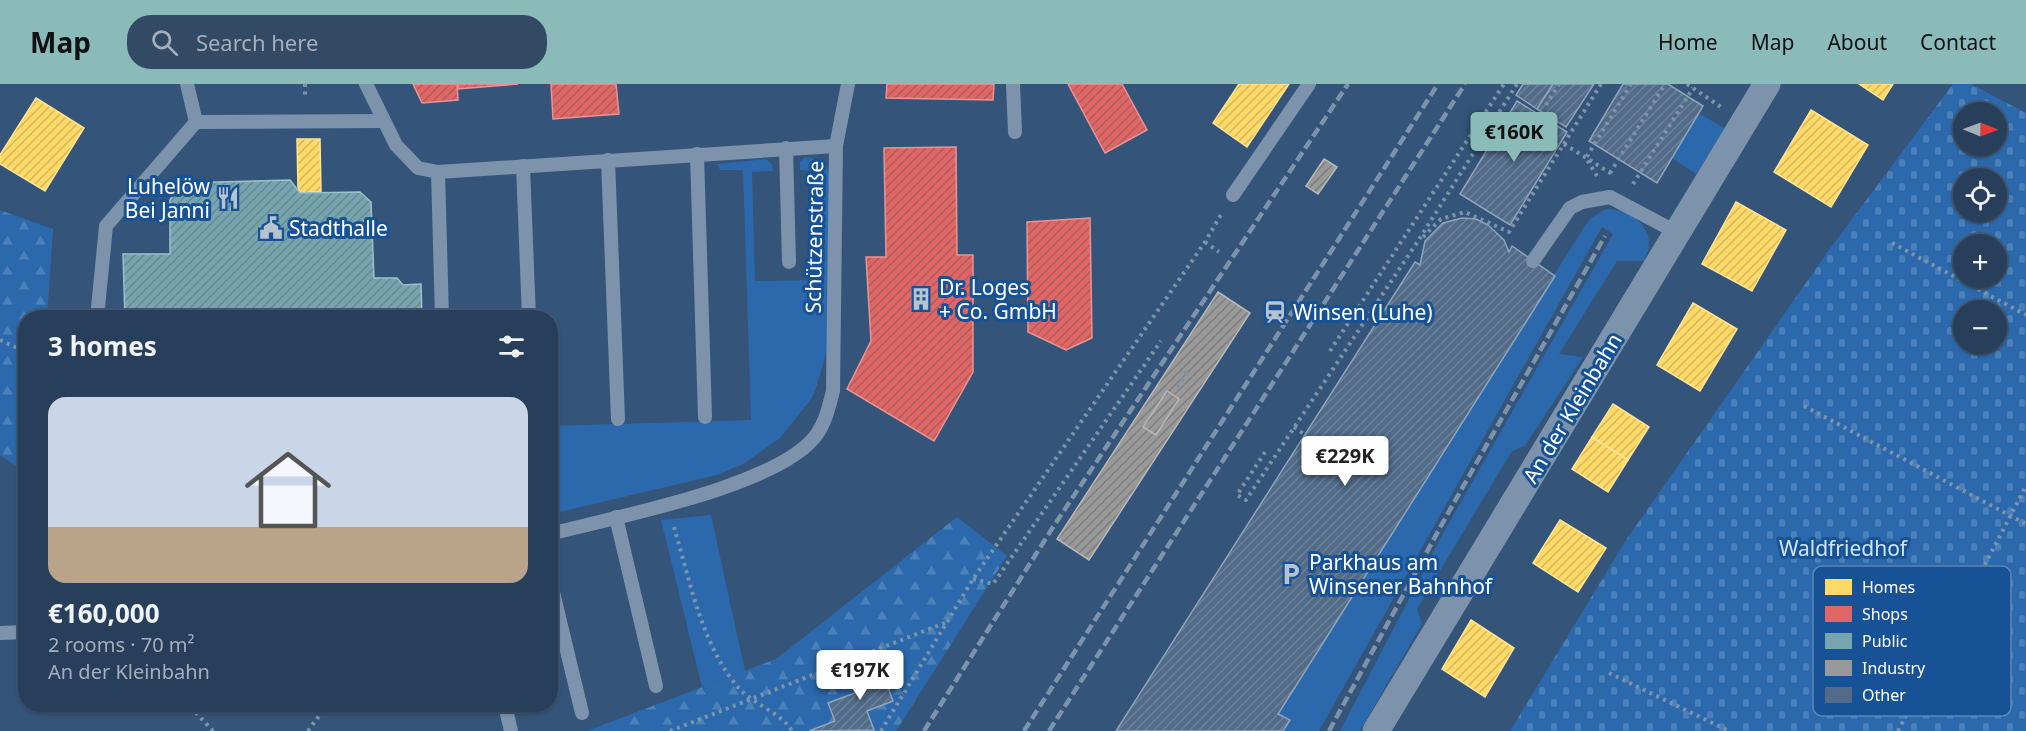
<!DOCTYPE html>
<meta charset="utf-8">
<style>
:root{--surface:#273f5b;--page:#334a64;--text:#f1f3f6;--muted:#a4afbb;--line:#435871;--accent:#8bbbb9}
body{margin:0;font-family:"Noto Sans",sans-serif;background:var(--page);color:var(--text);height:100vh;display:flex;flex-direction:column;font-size:22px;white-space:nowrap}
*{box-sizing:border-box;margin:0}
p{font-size:20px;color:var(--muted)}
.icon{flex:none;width:33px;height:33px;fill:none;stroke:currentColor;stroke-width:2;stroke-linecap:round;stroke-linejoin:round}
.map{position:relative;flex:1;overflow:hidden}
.sheet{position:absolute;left:18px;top:226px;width:540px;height:402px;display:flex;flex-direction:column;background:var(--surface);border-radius:24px;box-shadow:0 2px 4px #0004,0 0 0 2px var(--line)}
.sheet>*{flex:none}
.needle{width:39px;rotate:91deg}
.controls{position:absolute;left:1953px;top:18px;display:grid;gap:12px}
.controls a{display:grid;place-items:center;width:54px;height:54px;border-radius:50%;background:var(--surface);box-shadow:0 2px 4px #0004,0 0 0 2px var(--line);font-size:30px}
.price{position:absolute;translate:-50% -51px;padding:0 14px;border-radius:6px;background:#fff;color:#222;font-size:20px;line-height:39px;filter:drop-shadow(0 2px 3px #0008)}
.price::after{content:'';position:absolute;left:50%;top:36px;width:18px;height:14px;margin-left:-9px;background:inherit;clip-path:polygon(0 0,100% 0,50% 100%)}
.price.active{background:var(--accent);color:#111}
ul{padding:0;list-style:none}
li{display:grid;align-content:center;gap:12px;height:318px;padding:0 30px}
li span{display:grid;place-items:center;height:186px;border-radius:18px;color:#555}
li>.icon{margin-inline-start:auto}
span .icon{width:108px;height:108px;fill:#fffc;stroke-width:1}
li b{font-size:26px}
h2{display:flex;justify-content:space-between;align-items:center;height:72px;padding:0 30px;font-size:26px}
header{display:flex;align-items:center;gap:36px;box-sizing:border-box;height:84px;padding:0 30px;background:var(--accent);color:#111}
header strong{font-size:28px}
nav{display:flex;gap:33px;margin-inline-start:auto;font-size:21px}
.search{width:420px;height:54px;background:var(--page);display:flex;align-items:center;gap:15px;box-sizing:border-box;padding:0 21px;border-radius:24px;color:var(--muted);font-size:22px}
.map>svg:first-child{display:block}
</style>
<header>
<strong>Map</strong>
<div class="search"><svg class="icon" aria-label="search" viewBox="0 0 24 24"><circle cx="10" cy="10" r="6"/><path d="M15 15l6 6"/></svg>Search here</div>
<nav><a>Home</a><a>Map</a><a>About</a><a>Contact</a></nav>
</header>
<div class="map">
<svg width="2026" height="647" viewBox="0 0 2026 647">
<defs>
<pattern id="forest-firs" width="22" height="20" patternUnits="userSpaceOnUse" patternTransform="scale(1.5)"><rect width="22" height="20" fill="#2b69ac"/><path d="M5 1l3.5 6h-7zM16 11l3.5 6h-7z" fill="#4b80b8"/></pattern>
<pattern id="cemetery-stones" width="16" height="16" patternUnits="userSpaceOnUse" patternTransform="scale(1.5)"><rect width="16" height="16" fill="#2b69ac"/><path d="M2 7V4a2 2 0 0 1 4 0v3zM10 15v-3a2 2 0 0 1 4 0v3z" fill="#4b80b8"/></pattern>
<pattern id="homes-hatch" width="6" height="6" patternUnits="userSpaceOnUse" patternTransform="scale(1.5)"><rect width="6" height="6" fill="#ffd966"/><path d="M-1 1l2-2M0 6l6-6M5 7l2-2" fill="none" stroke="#d2b660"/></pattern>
<pattern id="shops-hatch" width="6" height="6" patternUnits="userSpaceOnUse" patternTransform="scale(1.5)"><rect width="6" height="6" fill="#e06666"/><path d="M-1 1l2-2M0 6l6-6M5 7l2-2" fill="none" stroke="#ac5d5d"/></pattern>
<pattern id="public-hatch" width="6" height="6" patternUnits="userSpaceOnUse" patternTransform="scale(1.5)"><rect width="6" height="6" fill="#76a5af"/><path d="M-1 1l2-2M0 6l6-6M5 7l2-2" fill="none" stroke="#698a91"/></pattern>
<pattern id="industry-hatch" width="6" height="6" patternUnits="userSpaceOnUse" patternTransform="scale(1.5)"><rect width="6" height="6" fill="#999"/><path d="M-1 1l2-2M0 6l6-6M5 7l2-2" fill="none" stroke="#7e7e7e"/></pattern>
<pattern id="building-hatch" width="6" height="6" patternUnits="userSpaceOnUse" patternTransform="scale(1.5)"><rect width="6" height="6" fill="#516b88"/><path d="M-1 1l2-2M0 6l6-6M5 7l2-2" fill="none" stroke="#6b819a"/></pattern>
</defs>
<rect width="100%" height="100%" fill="#345479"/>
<g fill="#2b69ac">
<path d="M1699,29L1725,45L1696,90L1672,74Z"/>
<path d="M805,73L823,76L829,88L828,263L817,301L812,314L780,354L743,380L717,391L551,430L550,342L751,336L743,86H720L717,80L766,75L772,80L773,87L752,88L755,197L823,196L819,87L800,86V78Z"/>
<path d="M1606,125C1633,124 1662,150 1643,177H1617L1559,270L1583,273L1525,362L1512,367L1417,525L1422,540L1360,647H1340L1445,446L1613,150L1602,143L1319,647H1283L1289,637L1278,630L1583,145L1591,134Z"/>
<path d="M711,431L745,587L702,603L661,436Z"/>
</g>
<g fill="url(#forest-firs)">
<path d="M0,126L53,145L47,234H26L25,388L0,371Z"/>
<path d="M957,433L1007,472L896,647H587L776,575Z"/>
</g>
<path fill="url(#cemetery-stones)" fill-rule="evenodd" d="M1953,0H1971L2026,29V647H1510L1626,456L1829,166ZM1964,28H1996V62H1964ZM1964,94H1996V128H1964ZM1964,160H1996V194H1964ZM1964,226H1996V260H1964Z"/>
<g fill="url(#homes-hatch)" stroke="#ffe494" stroke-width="1.5">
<path d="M1239,0H1289L1247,63L1213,39Z"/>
<path d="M1859,0H1893L1883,16Z"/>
<path d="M36,14L84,44L45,107L0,80V71Z"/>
<path d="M1811,26L1868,61L1831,123L1774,88Z"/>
<path d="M297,55H320L321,108L300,109L298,103Z"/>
<path d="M1736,118L1786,146L1752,207L1702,180Z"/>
<path d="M1693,219L1737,245L1700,307L1657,281Z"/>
<path d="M1613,320L1649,343L1628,376L1592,353Z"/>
<path d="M1592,353L1628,376L1608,408L1572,385Z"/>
<path d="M1560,436L1606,464L1578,508L1533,479Z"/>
<path d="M1471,536L1514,564L1485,613L1442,585Z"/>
</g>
<g fill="url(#shops-hatch)" stroke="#e99494" stroke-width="1.5">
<path d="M413,0H457L458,16L422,19Z"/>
<path d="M458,0H518L458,5Z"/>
<path d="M551,0H616L619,30L553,35Z"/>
<path d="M887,0H994L993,16L886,14Z"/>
<path d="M1068,0H1122L1147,46L1105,69Z"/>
<path d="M956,63L957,171H973V288L934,357L847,305L871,257L866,173H886L884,64Z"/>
<path d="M1090,134L1092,254L1066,266L1028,248L1027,138Z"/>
</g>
<path fill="url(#public-hatch)" stroke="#9fc0c7" stroke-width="1.5" d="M290,96L300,109L360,108L371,118L374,194H397L403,201L421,200L422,234H125L123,170H170V116L180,99Z"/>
<g fill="url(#industry-hatch)" stroke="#b8b8b8" stroke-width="1.5">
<path d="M1324,75L1337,83L1318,110L1306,102Z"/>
<path d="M1218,208L1250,229L1089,476L1057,455Z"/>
<path d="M1167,307L1179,315L1156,351L1143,343Z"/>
</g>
<g fill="url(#building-hatch)" stroke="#92a4b9" stroke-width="1.5">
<path d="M1523,0H1553L1537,25L1516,11Z"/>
<path d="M1553,0H1594L1566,43L1537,25Z"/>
<path d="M1623,0H1668L1703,22L1657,99L1589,57Z"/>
<path d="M1517,17L1567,48L1510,141L1460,110Z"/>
<path d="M1462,134L1476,135L1488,141L1504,156L1509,168L1512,162L1555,192L1278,630L1290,636L1283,647H1116L1415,178L1420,181L1425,157L1443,139Z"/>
<path d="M879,579L893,617L867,627L874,646L809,647L835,637L828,619L855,609L848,591Z"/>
</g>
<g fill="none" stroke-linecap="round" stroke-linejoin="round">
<g stroke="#7d93ab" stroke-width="4" stroke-dasharray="3 4.5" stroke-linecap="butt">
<path d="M305,0V15"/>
<path d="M1687,0L1721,23"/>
<path d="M1546,21L1559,0"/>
<path d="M1564,60L1612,90"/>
<path d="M1610,89L1665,0"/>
<path d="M1597,92L1586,74L1631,0"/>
<path d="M1633,100L1693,4"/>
<path d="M1423,153L1441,135L1465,128L1509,148L1601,0"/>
<path d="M1205,158L1219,168"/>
<path d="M1892,159L2026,231"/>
<path d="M0,256L26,268"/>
<path d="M1330,267L1504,0"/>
<path d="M1177,303L1190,284"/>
<path d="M1804,322L2026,440"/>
<path d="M1294,343L1304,350"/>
<path d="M1265,368L1237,411L1246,416L1418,157L1517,0"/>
<path d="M674,443C690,496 700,556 736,601C751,620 781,628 792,647"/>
<path d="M973,495L993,500L1161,257"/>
<path d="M1609,589L1729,647"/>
<path d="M195,621L196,629L213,647"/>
<path d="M308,647L327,621"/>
<path d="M670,647L947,538"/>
<path d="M881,647L973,495L1205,158L1222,129"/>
<path d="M1898,647L2026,402"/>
</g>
<g stroke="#7d93ab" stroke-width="14">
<path d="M187,0L196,38"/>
<path d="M366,0L396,61L418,84L438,88L836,62"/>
<path d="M1013,0L1015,48"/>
<path d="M786,64L789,178"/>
<path d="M697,70L705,333"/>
<path d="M608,76L618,335"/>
<path d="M523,82L529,234"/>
<path d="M438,88L442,234"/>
<path d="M1233,111L1309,0"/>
<path d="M1533,177L1570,124L1582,118L1610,113L1678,149"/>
<path d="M97,234L106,142L196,38L383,37"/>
<path d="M616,433L656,602"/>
<path d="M550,450C614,433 781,402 817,350C826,337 829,322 833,307L836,62L848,0"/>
<path d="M550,496L582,629"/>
<path d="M0,549L26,548"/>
<path d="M505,621L511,647"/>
</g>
<path stroke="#7d93ab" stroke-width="27" d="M1376,647L1767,0"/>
<g stroke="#7d93ab" stroke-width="4.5" stroke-dasharray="10 4.5" stroke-linecap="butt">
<path d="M924,647L1055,440L1348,0"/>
<path d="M1024,647L1438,0"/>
<path d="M1049,647L1465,0"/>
<path d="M1329,647L1447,431L1605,152"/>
</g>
</g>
<defs>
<g id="restaurant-bare" transform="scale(1.8)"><path d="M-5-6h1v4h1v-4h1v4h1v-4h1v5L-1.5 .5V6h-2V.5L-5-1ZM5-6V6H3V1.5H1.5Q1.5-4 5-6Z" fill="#b8c3d0" stroke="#175296" stroke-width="2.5" paint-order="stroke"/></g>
<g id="civic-bare" transform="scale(1.8)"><path d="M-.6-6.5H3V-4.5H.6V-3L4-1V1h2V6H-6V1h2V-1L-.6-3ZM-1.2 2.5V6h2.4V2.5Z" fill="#b8c3d0" stroke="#175296" stroke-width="2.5" paint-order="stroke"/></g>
<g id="building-bare" transform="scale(1.8)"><path d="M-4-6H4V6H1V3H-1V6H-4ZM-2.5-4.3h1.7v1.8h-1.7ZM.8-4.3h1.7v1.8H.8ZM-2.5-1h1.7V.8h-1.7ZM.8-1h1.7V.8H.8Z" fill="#b8c3d0" stroke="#175296" stroke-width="2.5" paint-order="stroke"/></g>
<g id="station-bare" transform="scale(1.8)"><path d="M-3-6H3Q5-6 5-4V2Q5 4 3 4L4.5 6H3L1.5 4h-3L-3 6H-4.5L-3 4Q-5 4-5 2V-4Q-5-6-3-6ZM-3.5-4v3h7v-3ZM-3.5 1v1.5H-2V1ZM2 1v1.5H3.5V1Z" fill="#b8c3d0" stroke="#175296" stroke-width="2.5" paint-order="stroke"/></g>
<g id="parking-bare" transform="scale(1.8)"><path d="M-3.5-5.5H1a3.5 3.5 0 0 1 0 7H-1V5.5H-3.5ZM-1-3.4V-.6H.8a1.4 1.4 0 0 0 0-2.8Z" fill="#b8c3d0" stroke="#175296" stroke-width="2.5" paint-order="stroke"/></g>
</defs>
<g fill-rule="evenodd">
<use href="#restaurant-bare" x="228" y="114"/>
<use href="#civic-bare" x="271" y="144"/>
<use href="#building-bare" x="921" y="215"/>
<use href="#station-bare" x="1275" y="228"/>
<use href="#parking-bare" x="1291" y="490"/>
</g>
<g text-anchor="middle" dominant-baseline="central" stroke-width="6" stroke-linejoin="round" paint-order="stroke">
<g font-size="21" fill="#fff" stroke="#175296" text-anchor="start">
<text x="210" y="102" text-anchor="end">Luhelöw<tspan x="210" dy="24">Bei Janni</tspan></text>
<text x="289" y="144">Stadthalle</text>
<text x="939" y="203">Dr. Loges<tspan x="939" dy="24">+ Co. GmbH</tspan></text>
<text x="1293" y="228">Winsen (Luhe)</text>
<text x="1309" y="478">Parkhaus am<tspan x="1309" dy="24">Winsener Bahnhof</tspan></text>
</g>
<g font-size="21" fill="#fff" stroke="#175296">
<text transform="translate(814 153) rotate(-89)">Schützenstraße</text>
<text transform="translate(1572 324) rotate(-59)">An der Kleinbahn</text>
</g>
<g font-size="21" fill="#d0e5fc" stroke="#175296">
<text x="1843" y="464">Waldfriedhof</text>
</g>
</g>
<rect x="1813" y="482" width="198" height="150" rx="9" fill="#175296" stroke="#5d86b6" stroke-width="1.5"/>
<rect x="1825" y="495" width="27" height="16" fill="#ffd966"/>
<rect x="1825" y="522" width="27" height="16" fill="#e06666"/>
<rect x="1825" y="549" width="27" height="16" fill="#76a5af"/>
<rect x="1825" y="576" width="27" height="16" fill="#999"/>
<rect x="1825" y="603" width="27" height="16" fill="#516b88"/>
<g font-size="16" fill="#fff">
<text x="1862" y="509">Homes</text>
<text x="1862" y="536">Shops</text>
<text x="1862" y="563">Public</text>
<text x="1862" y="590">Industry</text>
<text x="1862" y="617">Other</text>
</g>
</svg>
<div class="controls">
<a><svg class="needle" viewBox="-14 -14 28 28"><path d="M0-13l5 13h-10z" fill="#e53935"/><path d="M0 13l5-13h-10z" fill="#a4afbb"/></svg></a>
<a><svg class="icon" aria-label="locate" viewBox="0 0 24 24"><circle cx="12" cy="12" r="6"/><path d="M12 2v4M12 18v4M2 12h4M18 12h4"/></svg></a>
<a>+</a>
<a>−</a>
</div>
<b class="price active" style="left:1514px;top:79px">€160K</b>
<b class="price" style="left:1345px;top:403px">€229K</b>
<b class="price" style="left:860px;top:617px">€197K</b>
<section class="sheet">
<h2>3 homes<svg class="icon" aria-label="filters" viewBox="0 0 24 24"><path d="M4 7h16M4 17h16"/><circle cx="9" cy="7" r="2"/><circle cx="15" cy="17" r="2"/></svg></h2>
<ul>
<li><span style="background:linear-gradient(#c9d6e8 70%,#b9a48a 0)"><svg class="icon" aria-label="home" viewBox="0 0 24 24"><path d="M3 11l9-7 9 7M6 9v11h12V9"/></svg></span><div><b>€160,000</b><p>2 rooms · 70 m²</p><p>An der Kleinbahn</p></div></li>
</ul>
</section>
</div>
